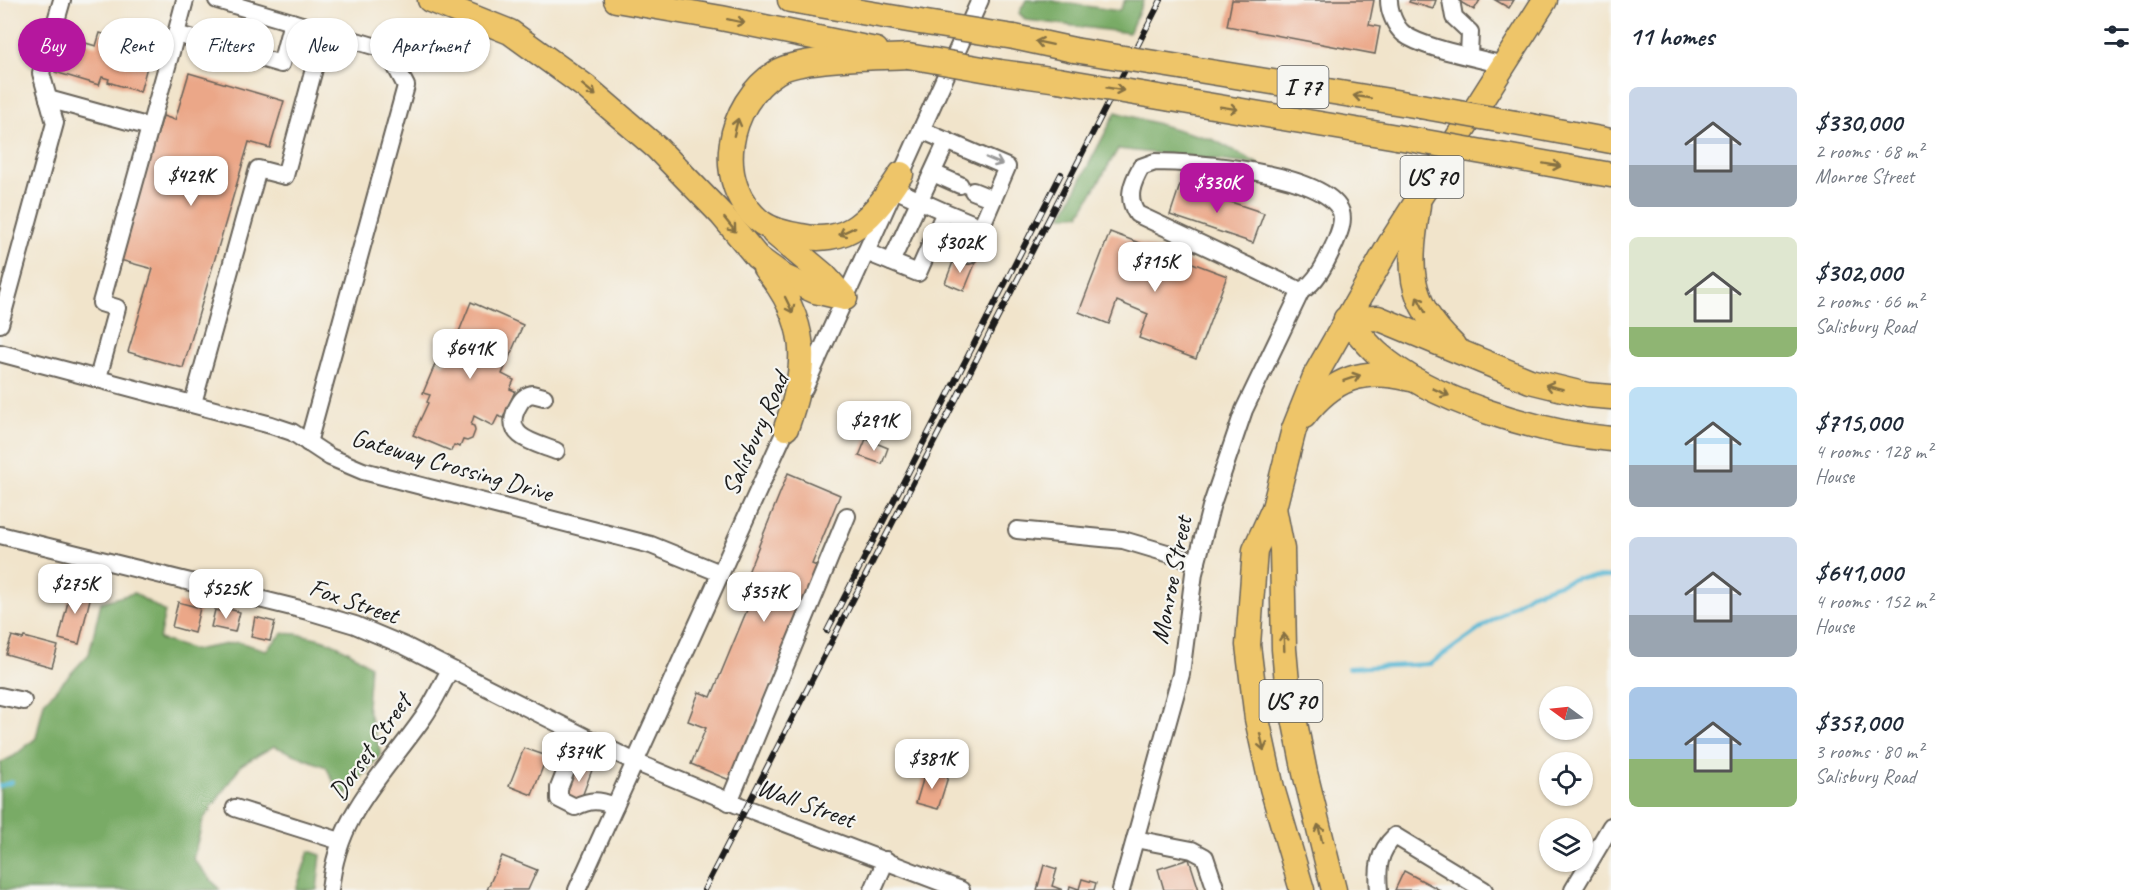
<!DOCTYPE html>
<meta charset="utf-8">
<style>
:root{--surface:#fff;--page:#f6f6f7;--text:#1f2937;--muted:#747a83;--accent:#b5179e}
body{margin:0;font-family:Caveat,sans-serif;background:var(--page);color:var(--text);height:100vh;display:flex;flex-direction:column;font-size:22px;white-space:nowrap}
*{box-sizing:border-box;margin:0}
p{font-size:20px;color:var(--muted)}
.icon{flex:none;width:33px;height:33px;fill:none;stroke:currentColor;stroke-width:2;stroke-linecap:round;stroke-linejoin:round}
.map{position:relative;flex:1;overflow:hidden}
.details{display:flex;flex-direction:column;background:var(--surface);width:540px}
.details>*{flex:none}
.hud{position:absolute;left:18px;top:18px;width:570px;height:54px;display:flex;gap:12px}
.needle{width:39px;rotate:285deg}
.fabs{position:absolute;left:1539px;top:686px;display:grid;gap:12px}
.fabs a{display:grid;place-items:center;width:54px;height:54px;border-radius:50%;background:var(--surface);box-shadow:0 2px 4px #0004;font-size:30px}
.price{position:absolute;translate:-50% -51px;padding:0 14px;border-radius:12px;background:#fff;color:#222;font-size:20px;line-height:39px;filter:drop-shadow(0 2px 3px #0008)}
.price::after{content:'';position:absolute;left:50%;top:36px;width:18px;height:14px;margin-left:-9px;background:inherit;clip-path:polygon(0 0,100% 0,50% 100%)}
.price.current{background:var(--accent);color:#fff}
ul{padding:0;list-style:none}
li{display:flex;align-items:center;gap:18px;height:150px;padding:0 18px}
li span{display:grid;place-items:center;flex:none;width:168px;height:120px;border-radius:9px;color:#555}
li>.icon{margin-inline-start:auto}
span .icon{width:72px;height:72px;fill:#fffc;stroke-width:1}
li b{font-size:26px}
h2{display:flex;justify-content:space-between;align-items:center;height:72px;padding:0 18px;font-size:26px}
.chip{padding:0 21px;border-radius:27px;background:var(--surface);box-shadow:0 2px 4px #0004;font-size:21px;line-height:54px}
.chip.current{background:var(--accent);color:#fff}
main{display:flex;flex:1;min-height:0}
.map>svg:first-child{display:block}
</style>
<main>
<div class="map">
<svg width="1611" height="890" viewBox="0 0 1611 890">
<rect width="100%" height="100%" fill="#f6f6f2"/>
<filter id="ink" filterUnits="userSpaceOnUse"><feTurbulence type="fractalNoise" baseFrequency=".0167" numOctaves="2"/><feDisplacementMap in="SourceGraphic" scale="12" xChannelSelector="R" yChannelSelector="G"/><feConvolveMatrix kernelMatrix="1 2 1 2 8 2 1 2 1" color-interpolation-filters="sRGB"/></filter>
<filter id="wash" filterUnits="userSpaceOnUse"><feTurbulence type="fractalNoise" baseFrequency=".008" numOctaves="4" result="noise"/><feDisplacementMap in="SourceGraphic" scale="24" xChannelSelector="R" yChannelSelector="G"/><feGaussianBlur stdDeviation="1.35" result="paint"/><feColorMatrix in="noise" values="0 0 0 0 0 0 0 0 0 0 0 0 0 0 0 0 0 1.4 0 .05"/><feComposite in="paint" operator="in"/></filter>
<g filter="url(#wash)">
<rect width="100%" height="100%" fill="#f1e4cb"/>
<g fill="#79ab66" stroke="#4a6441" stroke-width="1.5">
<path d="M1026,0H1046L1119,11L1125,0H1144L1129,33L1026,20L1019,13Z"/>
<path d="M1116,112L1214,140L1260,165L1118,149L1080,214L1062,216Z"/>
<path d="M134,593L165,612L159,639L194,650L238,642L266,650L283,633C320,635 341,644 370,666L367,706L381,754L346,796L337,788L326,767L274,746L241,765L203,820L193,859L220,890H0V763L14,756L36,738L44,702L89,654L101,602Z"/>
<path d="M309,851L321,855L317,890H296Z"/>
</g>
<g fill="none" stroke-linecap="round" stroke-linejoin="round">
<g stroke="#56b8d5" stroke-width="4">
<path d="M1348,668L1430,664L1530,594L1577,578L1611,577"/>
<path d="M0,786L12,782"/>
</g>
</g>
<g id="blocks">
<g fill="#eba788">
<path d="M1232,0H1374L1369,25L1380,27L1375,54L1227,26Z"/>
<path d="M1410,0H1436L1433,9L1409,2Z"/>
<path d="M1457,0H1480L1474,10Z"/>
<path d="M1495,0H1514L1509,8Z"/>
<path d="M100,33L152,49L140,92L108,82L109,79L102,77L99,85L55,72L65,37L96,46Z"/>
<path d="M189,73L284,101L270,148L249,142L183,368L128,352L153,269L120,260L163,116L175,120Z"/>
<path d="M1180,185L1264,213L1253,243L1170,215Z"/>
<path d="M1110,232L1227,276L1196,359L1139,338L1148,314L1117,301L1109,324L1079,312Z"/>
<path d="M958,258L975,264L964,291L945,283L953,262L956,264Z"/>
<path d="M471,302L523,325L502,374L514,380L510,389L515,391L503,418L498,416L493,426L474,416L471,425L474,426L475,431L472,439L467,441L463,440L460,447L454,445L451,451L413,435L428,403L427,402L430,395L423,393L436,362L444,365L448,359Z"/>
<path d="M866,439L888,448L882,464L859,456Z"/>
<path d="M788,473L840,495L812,564L819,567L732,781L691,764L706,728L688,721L699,692L711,697L747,610L735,605Z"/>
<path d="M72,585L92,591L79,644L59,639Z"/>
<path d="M178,602L200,608L194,633L172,627Z"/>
<path d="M225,608L240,612L235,632L211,627L215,610L224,612Z"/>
<path d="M255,617L275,622L270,641L251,637Z"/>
<path d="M12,636L23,639L24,637L58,646L52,667L6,654Z"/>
<path d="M524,748L547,756L532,795L509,786Z"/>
<path d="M577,765L592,770L580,802L565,796Z"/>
<path d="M926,770L948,777L938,809L916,803Z"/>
<path d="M502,856L537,870L528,890H487Z"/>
<path d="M1189,859L1199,890H1164L1158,869Z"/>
<path d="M1044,865L1057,869L1052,886L1063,890H1037Z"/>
<path d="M1404,871L1440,890H1395Z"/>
<path d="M1082,879L1096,883L1094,890H1069L1070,886L1079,889Z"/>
</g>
</g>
</g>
<g filter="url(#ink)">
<use href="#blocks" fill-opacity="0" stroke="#676259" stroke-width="1.5"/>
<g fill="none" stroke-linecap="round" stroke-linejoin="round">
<g stroke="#676259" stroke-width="20">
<g id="minor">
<path d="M185,0L176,34L281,64L292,22"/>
<path d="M217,0L387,50L406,86L308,443"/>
<path d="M1389,0C1389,11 1395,27 1404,34C1422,48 1479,58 1503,65"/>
<path d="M1451,0L1454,17L1470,32L1469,55"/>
<path d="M48,99L150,127"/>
<path d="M921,130L1007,167L969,255"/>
<path d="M1155,162C1193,162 1326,172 1341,212C1344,222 1339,233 1335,243C1327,260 1318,282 1301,291L1137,214C1126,198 1132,183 1141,167Z"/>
<path d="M933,173L960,185"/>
<path d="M973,191L993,199"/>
<path d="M945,212L981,227"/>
<path d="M866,252L918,273L945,212L894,189"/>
<path d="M891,262L947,141"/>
<path d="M0,324L55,123L41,73L62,0"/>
<path d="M0,353L271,425L292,432L330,457L363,471L651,545L720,573"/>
<path d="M98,378L117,308L101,303L176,34"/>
<path d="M804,389L980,0"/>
<path d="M544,397L532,394C523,396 520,402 516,410C504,438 536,443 556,451"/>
<path d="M193,403L258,169L285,176L324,32"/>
<path d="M1017,530L1123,540L1197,562"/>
<path d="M0,535L308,611L355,625L405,646L635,762L738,805L961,890"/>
<path d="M0,696L23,701"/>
<path d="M572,731L567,746L570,760L559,788V799L575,807C591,799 599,800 615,806"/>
<path d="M729,802L847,516"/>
<path d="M235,808L340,841"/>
<path d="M1135,839L1192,850L1205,857L1216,890"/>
<path d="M330,890C338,813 381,778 423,718C433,704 441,686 450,670"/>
<path d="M577,890L791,418"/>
<path d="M873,890L886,860"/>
<path d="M1121,890L1181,674L1194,573L1211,507L1244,410L1301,291"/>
<path d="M1379,890C1377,869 1378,852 1395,836L1484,890"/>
<path d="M1573,890L1611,826"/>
</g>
</g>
<g stroke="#676259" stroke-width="27">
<g id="highway">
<path d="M430,0L510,32L586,87L657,148L722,215L757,257L784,277L815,291L845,298"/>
<path d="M616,0L721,18L876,50"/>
<path d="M790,0L920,22"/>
<path d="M1014,37L1074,50"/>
<path d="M1186,68L1420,106"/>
<path d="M1000,72L1058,80"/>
<path d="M1171,99L1397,137"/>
<path d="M1515,123L1611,141"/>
<path d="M1494,154L1611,175"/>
<path d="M901,174C888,194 876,212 857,226C841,238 819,240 801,236C788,234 773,231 762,223C711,184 727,103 777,72C801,57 877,58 908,56"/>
<path d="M1418,205C1409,268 1405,298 1453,345"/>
<path d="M774,233L824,275L845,298"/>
<path d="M765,268C809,321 809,365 786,428"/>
<path d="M1346,319C1356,330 1366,343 1377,353C1430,401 1541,433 1611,439"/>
<path d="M1346,319L1378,318L1530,381L1587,395L1611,397"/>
<path d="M1304,416C1333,378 1364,367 1410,379"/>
<path d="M1274,508L1282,549L1284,649L1287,683L1305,773L1334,890"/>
<path d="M1302,890L1272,788L1257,719L1248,645L1255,550L1274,508L1294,429L1316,374L1390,244L1545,0"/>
</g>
</g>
<use href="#minor" stroke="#fff" stroke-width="16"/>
<use href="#highway" stroke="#eec569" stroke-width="24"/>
<g stroke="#1c1c1c" stroke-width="6">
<g id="rail">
<path d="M827,631L1061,174"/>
<path d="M704,890L1161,0"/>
</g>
</g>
<use href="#rail" stroke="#f6f6f2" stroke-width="4" stroke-dasharray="11" stroke-linecap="butt"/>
<g stroke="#676259" stroke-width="27" stroke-linecap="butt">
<g id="highway-bridge">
<path d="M920,22L1014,37"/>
<path d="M1074,50L1186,68"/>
<path d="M908,56L1000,72"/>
<path d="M1058,80L1171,99"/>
<path d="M1420,106L1515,123"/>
<path d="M1397,137L1494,154"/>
</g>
</g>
<use href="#highway-bridge" stroke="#eec569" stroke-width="24"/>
</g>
<defs><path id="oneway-shaft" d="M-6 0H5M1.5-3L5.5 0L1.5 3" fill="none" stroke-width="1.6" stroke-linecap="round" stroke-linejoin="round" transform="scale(1.5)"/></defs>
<g stroke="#857042">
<use href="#oneway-shaft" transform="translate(736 21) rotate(12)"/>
<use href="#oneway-shaft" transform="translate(1044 43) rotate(-168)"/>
<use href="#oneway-shaft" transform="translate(1115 89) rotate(10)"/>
<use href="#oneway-shaft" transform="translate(589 90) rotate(39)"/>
<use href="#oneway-shaft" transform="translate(1362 97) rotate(-171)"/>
<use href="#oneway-shaft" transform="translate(1229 108) rotate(9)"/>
<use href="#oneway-shaft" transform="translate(736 127) rotate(-76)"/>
<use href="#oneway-shaft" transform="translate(1552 165) rotate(10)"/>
<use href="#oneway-shaft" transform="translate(730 225) rotate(51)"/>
<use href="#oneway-shaft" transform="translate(847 231) rotate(155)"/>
<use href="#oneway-shaft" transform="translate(1421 304) rotate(-117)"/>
<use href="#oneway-shaft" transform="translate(789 305) rotate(64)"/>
<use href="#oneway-shaft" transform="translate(1352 378) rotate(-19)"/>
<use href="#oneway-shaft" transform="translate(1554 387) rotate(-166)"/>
<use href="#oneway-shaft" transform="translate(1441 392) rotate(24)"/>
<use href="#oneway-shaft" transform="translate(1284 642) rotate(-92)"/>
<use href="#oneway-shaft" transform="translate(1262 742) rotate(77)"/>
<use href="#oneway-shaft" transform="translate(1320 833) rotate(-104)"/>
</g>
<use stroke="#999" href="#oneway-shaft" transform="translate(994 161) rotate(23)"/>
</g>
<g text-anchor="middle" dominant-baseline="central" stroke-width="4.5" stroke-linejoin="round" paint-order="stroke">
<g fill="#f6f6f2" stroke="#5d5d5c" stroke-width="1.5">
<rect x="1277.5" y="66" width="51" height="42" rx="4.5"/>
<rect x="1400.5" y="156" width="63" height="42" rx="4.5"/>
<rect x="1259.5" y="680" width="63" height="42" rx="4.5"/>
</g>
<g font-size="24" font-weight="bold" fill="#1c1c1c">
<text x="1303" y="87">I 77</text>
<text x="1432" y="177">US 70</text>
<text x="1291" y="701">US 70</text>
</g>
<g font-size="26" fill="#1c1c1c" stroke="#f6f6f2">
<text transform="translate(755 434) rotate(-66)">Salisbury Road</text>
<text transform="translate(452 465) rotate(16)">Gateway Crossing Drive</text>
<text transform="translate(1171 580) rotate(-79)">Monroe Street</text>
<text transform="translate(354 601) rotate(19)">Fox Street</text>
<text transform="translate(370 747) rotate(-55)">Dorset Street</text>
<text transform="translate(806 803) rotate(20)">Wall Street</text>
</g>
</g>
</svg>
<div class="fabs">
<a><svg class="needle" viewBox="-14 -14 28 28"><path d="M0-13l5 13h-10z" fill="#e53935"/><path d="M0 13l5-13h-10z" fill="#747a83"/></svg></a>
<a><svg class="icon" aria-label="locate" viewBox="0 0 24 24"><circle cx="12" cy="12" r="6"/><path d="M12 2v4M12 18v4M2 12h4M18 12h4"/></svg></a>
<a><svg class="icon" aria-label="layers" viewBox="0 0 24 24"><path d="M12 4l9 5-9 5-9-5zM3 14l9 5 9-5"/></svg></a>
</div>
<b class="price" style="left:191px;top:207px">$429K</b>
<b class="price current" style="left:1217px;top:214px">$330K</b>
<b class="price" style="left:960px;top:274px">$302K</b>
<b class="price" style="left:1155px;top:293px">$715K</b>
<b class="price" style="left:470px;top:380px">$641K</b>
<b class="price" style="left:874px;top:452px">$291K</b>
<b class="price" style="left:75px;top:615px">$275K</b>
<b class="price" style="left:226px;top:620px">$525K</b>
<b class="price" style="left:764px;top:623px">$357K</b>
<b class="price" style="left:579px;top:783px">$374K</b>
<b class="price" style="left:932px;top:790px">$381K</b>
<div class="hud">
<a class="chip current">Buy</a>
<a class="chip">Rent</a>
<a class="chip">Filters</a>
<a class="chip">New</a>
<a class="chip">Apartment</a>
</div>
</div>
<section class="details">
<h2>11 homes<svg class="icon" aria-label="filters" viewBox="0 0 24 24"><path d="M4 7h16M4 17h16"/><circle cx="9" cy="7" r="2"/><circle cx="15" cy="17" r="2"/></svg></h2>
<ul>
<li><span style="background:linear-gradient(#c9d6e8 65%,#9aa5b1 0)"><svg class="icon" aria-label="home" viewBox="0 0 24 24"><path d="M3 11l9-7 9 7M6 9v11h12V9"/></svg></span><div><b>$330,000</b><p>2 rooms · 68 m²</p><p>Monroe Street</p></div></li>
<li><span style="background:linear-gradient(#dfe7d0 75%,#8fb573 0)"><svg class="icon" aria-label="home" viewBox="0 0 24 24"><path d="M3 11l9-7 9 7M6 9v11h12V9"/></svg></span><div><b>$302,000</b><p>2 rooms · 66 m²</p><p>Salisbury Road</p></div></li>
<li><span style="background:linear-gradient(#bfe0f5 65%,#9aa5b1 0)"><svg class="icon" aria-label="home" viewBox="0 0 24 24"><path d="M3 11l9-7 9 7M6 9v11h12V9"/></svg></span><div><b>$715,000</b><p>4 rooms · 128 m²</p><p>House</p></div></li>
<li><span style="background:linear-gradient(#c9d6e8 65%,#9aa5b1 0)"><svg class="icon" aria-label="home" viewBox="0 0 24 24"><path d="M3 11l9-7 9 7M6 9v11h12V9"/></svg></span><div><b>$641,000</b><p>4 rooms · 152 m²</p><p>House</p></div></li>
<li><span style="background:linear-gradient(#a9c7e8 60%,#8fb573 0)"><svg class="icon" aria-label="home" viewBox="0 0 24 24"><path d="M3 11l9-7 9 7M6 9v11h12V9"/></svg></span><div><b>$357,000</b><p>3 rooms · 80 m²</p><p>Salisbury Road</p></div></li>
</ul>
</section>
</main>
